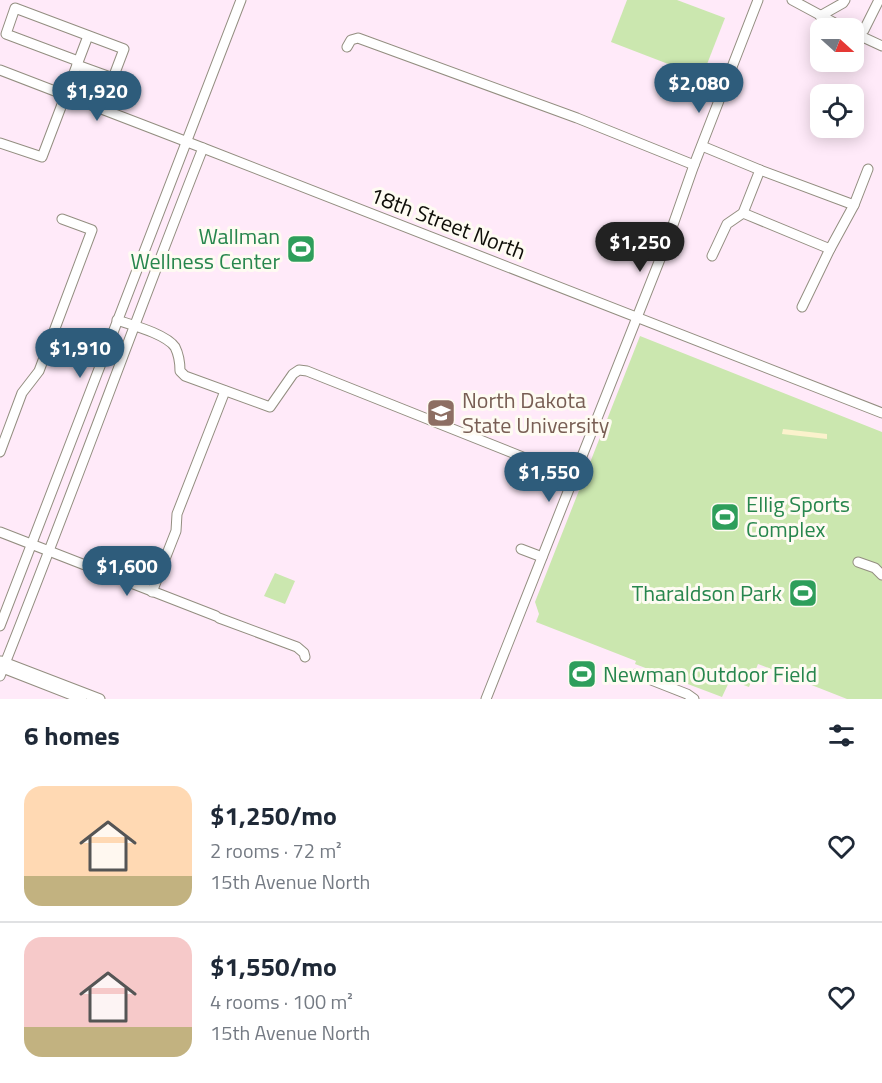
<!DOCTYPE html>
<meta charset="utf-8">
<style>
:root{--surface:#fff;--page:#f2f2f3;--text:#1f2937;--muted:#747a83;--line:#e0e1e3;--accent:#2e5c7b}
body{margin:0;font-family:"Titillium Web",sans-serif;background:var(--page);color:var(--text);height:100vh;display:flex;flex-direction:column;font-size:22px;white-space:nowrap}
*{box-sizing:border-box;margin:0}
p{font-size:20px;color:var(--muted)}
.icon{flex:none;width:33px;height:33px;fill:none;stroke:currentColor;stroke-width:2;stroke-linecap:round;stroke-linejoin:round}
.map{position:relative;height:699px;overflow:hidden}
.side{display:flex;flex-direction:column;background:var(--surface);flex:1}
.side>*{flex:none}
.needle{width:39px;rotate:111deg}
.tools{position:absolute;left:810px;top:18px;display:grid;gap:12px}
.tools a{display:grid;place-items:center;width:54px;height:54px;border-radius:12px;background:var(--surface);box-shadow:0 3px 15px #0003;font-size:30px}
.price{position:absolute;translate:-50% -51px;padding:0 14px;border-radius:21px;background:var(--accent);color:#fff;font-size:20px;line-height:39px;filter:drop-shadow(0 2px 3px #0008)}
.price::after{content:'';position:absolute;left:50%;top:36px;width:18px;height:14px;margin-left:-9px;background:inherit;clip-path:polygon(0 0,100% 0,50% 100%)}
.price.on{background:#222;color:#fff}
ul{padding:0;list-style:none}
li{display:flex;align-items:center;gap:18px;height:150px;padding:0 24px}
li+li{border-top:2px solid var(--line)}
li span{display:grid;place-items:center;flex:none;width:168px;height:120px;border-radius:18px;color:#555}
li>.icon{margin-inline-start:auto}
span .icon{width:72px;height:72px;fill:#fffc;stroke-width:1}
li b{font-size:26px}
h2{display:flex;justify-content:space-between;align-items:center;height:72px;padding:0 24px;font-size:26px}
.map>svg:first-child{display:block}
</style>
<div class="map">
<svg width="882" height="699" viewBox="0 0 882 699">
<rect width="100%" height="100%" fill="#fefbf2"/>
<path fill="#ffeaf9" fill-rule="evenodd" d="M0,0H882V699H0ZM820,28H854V62H820ZM820,94H854V128H820Z"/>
<g fill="#cbe7af">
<path d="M627,0H677L725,18L702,77L611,42Z"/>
<path d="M640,336L882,432V699H847L758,664L749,687L730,680L722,697L635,664L636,661L536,622L539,614L535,602Z"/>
<path d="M275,573L295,581L285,604L264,596Z"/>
</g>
<path fill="#fbf2cc" d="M783,429L827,434V439L782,434Z"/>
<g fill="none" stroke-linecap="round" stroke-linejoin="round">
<g stroke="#938e80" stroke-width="11">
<g id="minor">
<path d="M792,0L844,28"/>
<path d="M820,16L843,3L845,0"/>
<path d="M854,33L882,46"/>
<path d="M856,34L864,30L879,0"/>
<path d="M347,47L351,40L358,38L577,118L694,165"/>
<path d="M77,65L113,78L124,49L15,8L6,34L78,61"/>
<path d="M0,70L203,148L882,413"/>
<path d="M0,143L42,157L88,36"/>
<path d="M702,146L760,170L854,205"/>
<path d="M743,213L830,249"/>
<path d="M712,256L727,224L743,213L760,170"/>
<path d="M802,307L830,249L854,205L868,169"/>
<path d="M117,320C132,325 166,334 175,347C179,355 180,363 180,371L185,376L270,407L293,374L299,370L307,371L573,477"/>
<path d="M0,452L22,393L39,371L92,230L62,219"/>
<path d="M0,532L216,616"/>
<path d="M521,549L542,557"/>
<path d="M858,562L875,568L882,575"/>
<path d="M152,592L176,531L177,514L225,391"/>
<path d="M219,618L297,647L304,653L305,657"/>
<path d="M0,626L241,0"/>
<path d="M1,661L100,699"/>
<path d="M0,667L82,699"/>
<path d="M636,674L687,694L694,699"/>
<path d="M0,676C70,501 134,323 203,148"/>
<path d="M486,699L668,239L694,165L758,0"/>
</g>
</g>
<use href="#minor" stroke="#fff" stroke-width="9"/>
</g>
<defs>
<g id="stadium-square" transform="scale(1.5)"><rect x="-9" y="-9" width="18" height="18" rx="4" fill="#2e9e5b" stroke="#fefbf2"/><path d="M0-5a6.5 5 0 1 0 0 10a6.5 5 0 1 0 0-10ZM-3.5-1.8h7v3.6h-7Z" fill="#fff"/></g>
<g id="university-square" transform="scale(1.5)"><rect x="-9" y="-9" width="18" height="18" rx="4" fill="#8d6e63" stroke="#fefbf2"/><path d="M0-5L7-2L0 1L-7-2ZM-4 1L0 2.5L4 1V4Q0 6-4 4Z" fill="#fff"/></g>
</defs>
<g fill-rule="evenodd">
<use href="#stadium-square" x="301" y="249"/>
<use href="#university-square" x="441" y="413"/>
<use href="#stadium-square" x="725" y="517"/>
<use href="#stadium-square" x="803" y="593"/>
<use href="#stadium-square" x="582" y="674"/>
</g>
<g text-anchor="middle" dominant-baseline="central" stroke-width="6" stroke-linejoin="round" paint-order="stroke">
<g font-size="22" fill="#0e0d08" stroke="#fefbf2">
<text transform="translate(448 223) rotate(21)">18th Street North</text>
</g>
<g font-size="22" fill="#27864d" stroke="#fefbf2" text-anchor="end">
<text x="280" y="236">Wallman<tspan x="280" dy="25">Wellness Center</tspan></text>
<text x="746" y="504" text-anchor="start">Ellig Sports<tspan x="746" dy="25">Complex</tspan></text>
<text x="782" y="593">Tharaldson Park</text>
<text x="603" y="674" text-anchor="start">Newman Outdoor Field</text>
</g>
<g font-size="22" fill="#785e54" stroke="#fefbf2" text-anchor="start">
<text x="462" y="400">North Dakota<tspan x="462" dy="25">State University</tspan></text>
</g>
</g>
</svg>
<div class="tools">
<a><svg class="needle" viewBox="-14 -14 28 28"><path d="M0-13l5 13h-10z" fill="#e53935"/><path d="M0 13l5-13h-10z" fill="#747a83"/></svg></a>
<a><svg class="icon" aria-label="locate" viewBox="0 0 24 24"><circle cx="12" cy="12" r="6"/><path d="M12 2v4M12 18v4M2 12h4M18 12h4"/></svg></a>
</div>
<b class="price" style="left:699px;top:114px">$2,080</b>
<b class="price" style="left:97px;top:122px">$1,920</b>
<b class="price on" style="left:640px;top:273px">$1,250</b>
<b class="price" style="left:80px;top:379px">$1,910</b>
<b class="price" style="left:549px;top:503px">$1,550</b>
<b class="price" style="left:127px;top:597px">$1,600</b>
</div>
<section class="side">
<h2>6 homes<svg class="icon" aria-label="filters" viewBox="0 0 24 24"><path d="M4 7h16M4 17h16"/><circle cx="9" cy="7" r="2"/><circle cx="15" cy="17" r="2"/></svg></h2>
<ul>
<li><span style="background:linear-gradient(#ffd9b3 75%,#c2b280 0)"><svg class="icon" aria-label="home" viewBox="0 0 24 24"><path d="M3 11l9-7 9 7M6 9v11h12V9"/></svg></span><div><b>$1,250/mo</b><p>2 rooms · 72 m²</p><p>15th Avenue North</p></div><svg class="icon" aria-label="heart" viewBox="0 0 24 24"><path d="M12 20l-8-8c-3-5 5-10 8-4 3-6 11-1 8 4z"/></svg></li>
<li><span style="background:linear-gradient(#f6c9c9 75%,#c2b280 0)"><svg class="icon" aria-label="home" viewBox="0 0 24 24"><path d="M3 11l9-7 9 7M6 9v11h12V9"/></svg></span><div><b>$1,550/mo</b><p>4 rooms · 100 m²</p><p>15th Avenue North</p></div><svg class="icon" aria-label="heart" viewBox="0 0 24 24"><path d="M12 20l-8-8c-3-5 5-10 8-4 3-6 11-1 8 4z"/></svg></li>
</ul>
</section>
